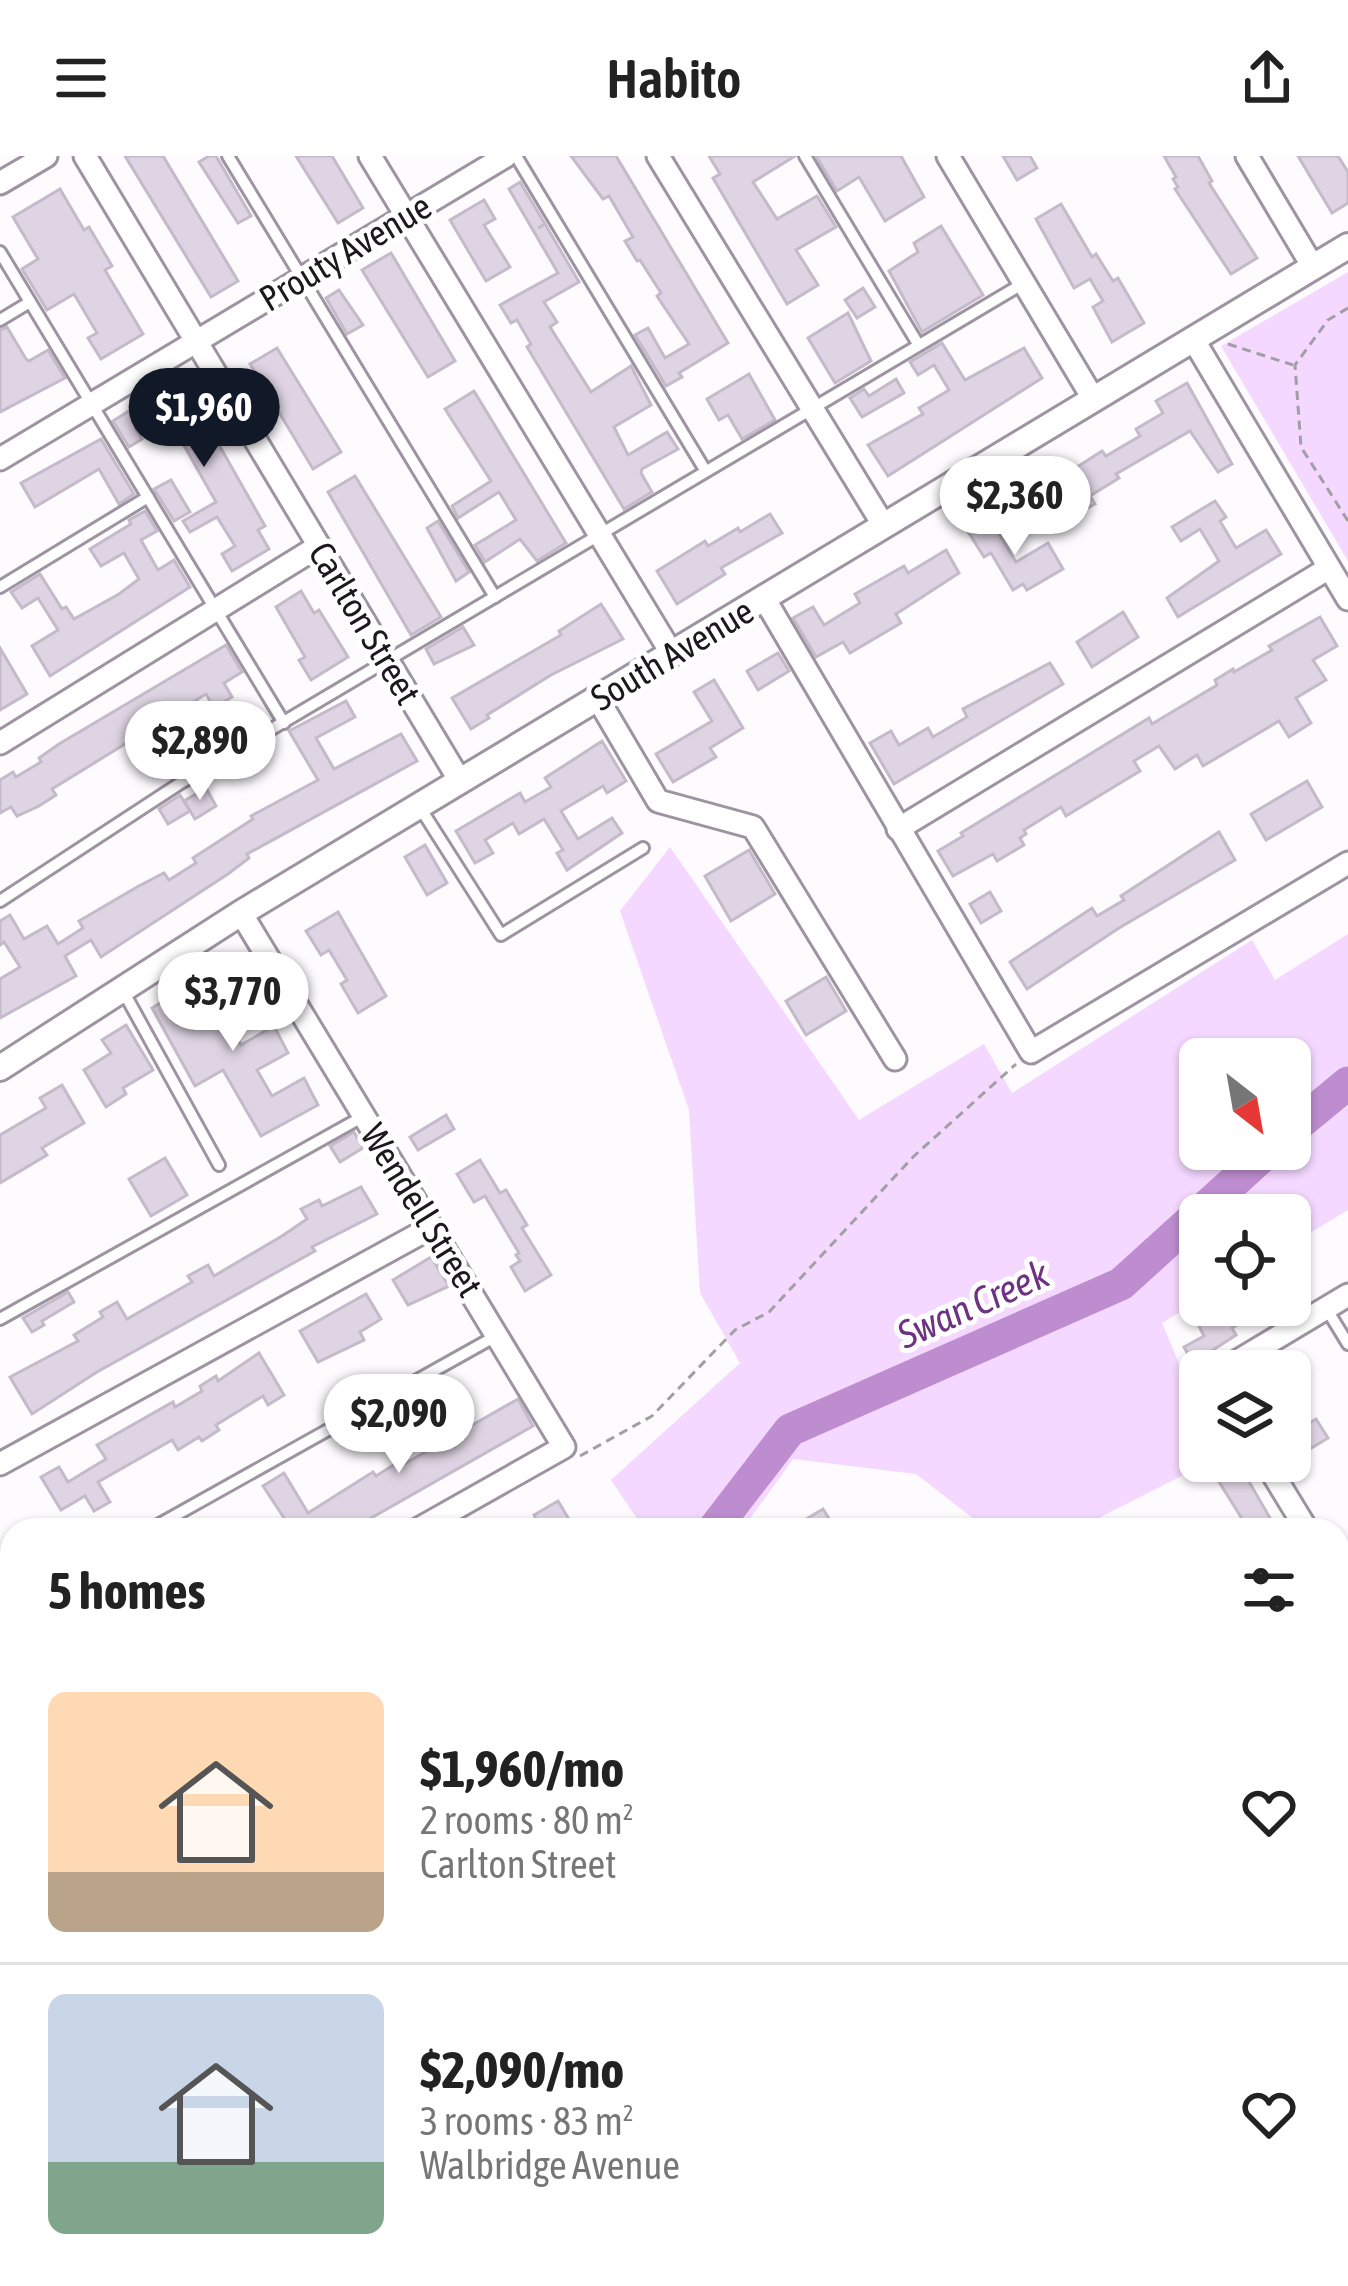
<!DOCTYPE html>
<meta charset="utf-8">
<style>
:root{--surface:#fff;--page:#f2f2f2;--text:#222;--muted:#767676;--line:#e0e0e0;--accent:#111827}
body{margin:0;font-family:"Asap Condensed",sans-serif;background:var(--page);color:var(--text);height:100vh;display:flex;flex-direction:column;font-size:45px;white-space:nowrap}
*{box-sizing:border-box;margin:0}
p{font-size:39px;color:var(--muted)}
.icon{flex:none;width:66px;height:66px;fill:none;stroke:currentColor;stroke-width:2;stroke-linecap:round;stroke-linejoin:round}
.map{position:relative;flex:1;overflow:hidden}
.side{position:absolute;left:0px;top:1362px;width:1350px;height:768px;display:flex;flex-direction:column;background:var(--surface);border-radius:36px 36px 0 0;box-shadow:0 3px 9px #0004}
.side>*{flex:none}
.needle{width:78px;rotate:149deg}
.controls{position:absolute;left:1179px;top:882px;display:grid;gap:24px}
.controls a{display:grid;place-items:center;width:132px;height:132px;border-radius:18px;background:var(--surface);box-shadow:0 3px 9px #0004;font-size:60px}
.price{position:absolute;translate:-50% -102px;padding:0 27px;border-radius:42px;background:#fff;color:#222;font-size:39px;line-height:78px;filter:drop-shadow(0 3px 6px #0008)}
.price::after{content:'';position:absolute;left:50%;top:72px;width:36px;height:27px;margin-left:-18px;background:inherit;clip-path:polygon(0 0,100% 0,50% 100%)}
.price.selected{background:var(--accent);color:#fff}
ul{padding:0;list-style:none}
li{display:flex;align-items:center;gap:36px;height:300px;padding:0 48px}
li+li{border-top:3px solid var(--line)}
li span{display:grid;place-items:center;flex:none;width:336px;height:240px;border-radius:18px;color:#555}
li>.icon{margin-inline-start:auto}
span .icon{width:144px;height:144px;fill:#fffc;stroke-width:1}
li b{font-size:51px}
h2{display:flex;justify-content:space-between;align-items:center;height:144px;padding:0 48px;font-size:51px}
header{display:flex;justify-content:space-between;align-items:center;height:156px;padding:0 48px;background:var(--surface);font-size:54px;font-weight:600}
.map>svg:first-child{display:block}
</style>
<header><svg class="icon" aria-label="menu" viewBox="0 0 24 24"><path d="M4 6h16M4 12h16M4 18h16"/></svg>Habito<svg class="icon" aria-label="share" viewBox="0 0 24 24"><path d="M12 15V3M7 8l5-5 5 5M5 13v7h14v-7"/></svg></header>
<div class="map">
<svg width="1348" height="2130" viewBox="0 0 1348 2130">
<rect width="100%" height="100%" fill="#fdfbfe"/>
<g fill="#f4d8ff" fill-rule="evenodd">
<path d="M1348,116V405L1221,190Z"/>
<path d="M670,691L859,964L984,888L1012,937L1252,784L1275,824L1348,778V1054L1290,1089V1059H1200V1144L1162,1167L1200,1257V1305H1211L1075,1374H988L916,1318L793,1303L742,1374H636L640,1367L611,1324L740,1207L700,1137L689,954L620,755ZM1200,903H1290V993H1200Z"/>
<path d="M478,2118H648L657,2130H485Z"/>
</g>
<g fill="none" stroke-linecap="round" stroke-linejoin="round">
<g stroke="#be8dcf" stroke-width="33">
<path d="M1290,975L1348,927"/>
<path d="M713,1374L790,1274L1121,1128L1270,993"/>
<path d="M508,2118L511,2130"/>
</g>
</g>
<g fill="#dfd4e3" stroke="#c4bac9" stroke-width="3">
<path d="M125,0H163L238,125L211,141Z"/>
<path d="M209,0H216L251,60L238,67L199,6Z"/>
<path d="M296,0H332L363,52L338,67Z"/>
<path d="M571,0H616L728,187L679,217L682,221L666,230L635,179L648,172L665,202L689,188L657,140L661,137L640,104L637,105L625,85L633,81L609,40L603,43Z"/>
<path d="M709,0H795L753,26L777,63L817,40L836,71L796,94L818,129L787,148L713,22L720,18Z"/>
<path d="M816,0H901L924,41L885,65L859,21L837,35Z"/>
<path d="M1003,0H1030L1037,12L1017,24Z"/>
<path d="M1164,0H1198L1212,25L1209,27L1257,102L1231,118L1175,33L1178,31L1173,23L1176,21Z"/>
<path d="M1298,0H1338L1348,16V47L1332,57Z"/>
<path d="M520,26L545,68L538,72L545,68L579,126L544,146L557,166L550,171L591,236L631,210L651,249L614,271L628,299L667,276L678,293L642,313L641,317L652,336L624,353L527,191L531,188L517,164L511,167L500,149L558,117L509,33Z"/>
<path d="M60,33L84,74L89,71L99,88L112,110L105,114L143,178L101,203L88,182L97,177L74,138L47,154L22,113L38,103L13,61Z"/>
<path d="M484,44L495,63L484,69L510,111L486,125L450,64Z"/>
<path d="M1061,48L1092,101L1096,98L1113,125L1118,122L1144,167L1112,186L1093,151L1103,145L1090,123L1074,132L1036,63Z"/>
<path d="M941,70L983,139L922,176L889,115L918,96L914,87Z"/>
<path d="M391,97L455,205L428,221L362,114Z"/>
<path d="M863,132L875,151L857,162L845,144Z"/>
<path d="M339,134L363,169L347,178L326,142Z"/>
<path d="M848,157L871,205L835,227L808,182Z"/>
<path d="M7,171L26,203L29,205L48,194L65,222L0,256V174Z"/>
<path d="M942,187L965,224L1024,192L1042,222L888,320L868,289L923,258L919,252L949,234L934,209L918,219L910,206Z"/>
<path d="M277,192L341,296L313,313L250,208Z"/>
<path d="M749,218L775,264L742,283L728,259L719,264L707,243Z"/>
<path d="M181,222L265,370L258,374L269,393L232,415L222,398L235,390L217,361L190,376L183,365L216,346L165,256L136,274L142,283L129,291L113,265Z"/>
<path d="M896,223L904,237L862,261L850,242L864,233L869,240Z"/>
<path d="M1187,227L1232,308L1218,316L1190,275L1116,318L1119,322L1090,340L1095,348L1050,372L1030,340L1053,326L1050,321L1071,308L1074,313L1102,295L1106,300L1140,280L1136,273L1163,257L1156,245Z"/>
<path d="M474,235L566,387L537,405L520,383L485,406L475,389L516,364L499,336L458,362L452,350L491,325L445,253Z"/>
<path d="M101,283L134,338L119,348L99,313L35,351L21,327Z"/>
<path d="M355,320L441,461L411,479L328,336Z"/>
<path d="M171,324L190,356L174,365L154,333Z"/>
<path d="M1215,345L1226,361L1220,365L1236,392L1266,374L1281,398L1178,461L1167,442L1219,405L1200,373L1181,385L1172,371Z"/>
<path d="M145,355L157,375L141,384L158,414L174,404L190,431L50,520L32,490L58,474L38,442L22,452L11,436L40,418L62,453L66,451L74,463L119,438L139,423L124,397L101,410L90,393L131,368L129,364Z"/>
<path d="M770,358L782,377L721,412L725,418L677,448L657,415L705,385L708,390L738,372L740,376Z"/>
<path d="M989,361L1016,406L1048,387L1063,413L1027,434L1023,428L1013,434L991,397L984,401L967,374Z"/>
<path d="M438,365L469,416L456,425L427,372Z"/>
<path d="M946,394L959,417L896,458L901,467L850,497L843,486L816,501L793,462L813,451L824,469L860,447L855,438L904,410L908,417Z"/>
<path d="M301,435L314,457L319,454L348,501L311,524L299,504L305,501L276,451Z"/>
<path d="M601,448L623,483L551,519L487,559L489,562L471,573L452,542L561,479L559,475Z"/>
<path d="M1123,456L1138,481L1092,511L1077,486Z"/>
<path d="M1320,461L1337,490L1313,504L1326,524L1296,542L1311,567L1289,581L1279,565L1203,610L1197,599L1175,613L1159,590L1134,605L1140,615L1066,660L1061,651L1024,674L1026,678L1020,682L1024,689L997,705L993,698L953,720L938,695L963,680L961,677L1149,562L1152,568L1217,529L1215,524L1233,513L1234,516L1272,494L1269,490Z"/>
<path d="M463,471L474,489L434,508L426,493Z"/>
<path d="M226,489L242,516L224,527L232,541L214,552L206,538L52,633L56,639L39,650L17,660L11,651L0,657V624L13,616L16,621L41,606L39,602L59,588Z"/>
<path d="M0,492L27,538L0,554Z"/>
<path d="M778,497L789,515L758,534L747,515Z"/>
<path d="M1050,507L1063,528L894,628L870,587L891,575L899,589L928,572L933,581L967,561L963,553Z"/>
<path d="M714,524L743,572L710,592L716,601L673,626L656,598L712,565L694,536Z"/>
<path d="M346,545L355,561L316,582L334,613L401,578L417,605L247,698L249,702L228,718L101,801L91,784L65,800L76,820L0,862V823L20,811L4,786L0,789V765L10,759L24,783L47,770L58,788L83,772L79,765L137,731L164,717L169,724L196,707L193,702L253,663L251,660L318,624L289,575Z"/>
<path d="M602,585L626,625L607,637L603,630L561,655L578,683L612,662L622,677L567,714L557,697L563,694L544,663L519,678L513,667L485,684L493,697L475,707L456,675L520,637L525,646L551,631L545,622Z"/>
<path d="M1307,625L1322,651L1266,684L1251,658Z"/>
<path d="M206,632L216,650L195,663L184,645Z"/>
<path d="M180,639L190,655L168,668L159,653Z"/>
<path d="M1219,676L1235,704L1119,772L1027,833L1010,806L1092,752L1097,760L1124,744L1121,740Z"/>
<path d="M425,689L447,727L427,739L405,701Z"/>
<path d="M749,694L775,738L731,765L705,720Z"/>
<path d="M990,736L1001,755L981,767L970,748Z"/>
<path d="M338,756L386,840L358,857L341,828L347,824L329,794L321,799L306,775Z"/>
<path d="M242,820L257,846L227,863L241,889L274,870L288,897L257,914L272,940L304,922L318,949L261,980L223,914L195,930L152,852L172,840L180,854Z"/>
<path d="M826,821L846,855L806,879L786,845Z"/>
<path d="M126,869L153,914L123,932L126,938L106,951L84,914L111,897L102,884Z"/>
<path d="M62,929L84,967L42,992L47,999L0,1027V979L46,952L40,942Z"/>
<path d="M446,959L454,973L418,994L410,981Z"/>
<path d="M354,976L363,992L340,1006L330,990Z"/>
<path d="M165,1002L187,1039L151,1060L129,1023Z"/>
<path d="M480,1004L500,1037L506,1034L527,1069L522,1072L551,1119L525,1135L511,1111L520,1105L516,1099L519,1097L485,1040L474,1046L457,1018Z"/>
<path d="M361,1031L377,1058L312,1091L315,1095L297,1105L97,1216L32,1258L10,1221L78,1185L74,1179L103,1161L100,1156L117,1146L127,1163L192,1126L188,1120L208,1109L214,1120L282,1080L307,1063L301,1053L319,1044L322,1050Z"/>
<path d="M431,1101L449,1130L408,1149L393,1124Z"/>
<path d="M68,1136L74,1146L42,1165L44,1169L32,1176L23,1162Z"/>
<path d="M366,1138L381,1163L360,1176L364,1184L318,1206L300,1175Z"/>
<path d="M1231,1149H1272L1232,1172L1236,1179L1193,1207L1184,1191L1204,1180L1198,1168Z"/>
<path d="M259,1197L284,1239L268,1249L263,1240L216,1269L219,1274L202,1285L199,1281L178,1294L172,1284L98,1326L110,1346L94,1355L85,1340L61,1354L41,1321L59,1311L68,1326L106,1303L97,1289L173,1246L175,1251L202,1235L200,1230L216,1220L218,1225Z"/>
<path d="M518,1243L533,1270L350,1374H292L263,1330L284,1317L308,1357L373,1316L376,1320L397,1307L399,1311Z"/>
<path d="M1316,1263L1328,1282L1295,1302L1290,1294V1279Z"/>
<path d="M1206,1305H1237L1277,1374H1249Z"/>
<path d="M558,1345L570,1365L556,1374H543L534,1359Z"/>
<path d="M823,1353L833,1369L825,1374H788Z"/>
</g>
<g fill="none" stroke-linecap="round" stroke-linejoin="round">
<g stroke="#9d93a1" stroke-width="16">
<g id="service">
<path d="M228,0L495,441"/>
<path d="M516,0L705,314"/>
<path d="M805,0L918,188"/>
<path d="M0,96L284,567"/>
<path d="M0,164L30,146"/>
<path d="M0,431L148,341"/>
<path d="M419,650L501,779L643,692"/>
<path d="M0,745L179,628L1024,127"/>
<path d="M122,833L219,1009"/>
<path d="M1326,1152L1348,1188"/>
<path d="M0,1163L364,960"/>
<path d="M149,1374L496,1180"/>
<path d="M1338,1729L1348,1724"/>
<path d="M0,1784L12,1777"/>
<path d="M195,2118L200,2130"/>
<path d="M281,2118L288,2130"/>
<path d="M18,2130L40,2118"/>
<path d="M658,2130L680,2118"/>
<path d="M1166,2130L1185,2118"/>
</g>
</g>
<g stroke="#9d93a1" stroke-width="27">
<g id="minor">
<path d="M85,0L460,625"/>
<path d="M370,0L672,498"/>
<path d="M658,0L884,370"/>
<path d="M948,0L1094,244"/>
<path d="M1247,0L1313,111"/>
<path d="M0,27L46,0"/>
<path d="M1193,183L1348,443"/>
<path d="M0,303L506,0"/>
<path d="M764,442L1031,896L1348,707"/>
<path d="M598,543L658,645L753,671L895,903"/>
<path d="M0,587L319,390"/>
<path d="M898,673L1329,412"/>
<path d="M241,757L564,1291L417,1374"/>
<path d="M1221,1215L1348,1139"/>
<path d="M1265,1305L1307,1374"/>
<path d="M0,1308L432,1071"/>
<path d="M1338,1426L1348,1442"/>
<path d="M0,1608L12,1602"/>
<path d="M1338,1932L1348,1948"/>
<path d="M0,1957L12,1950"/>
<path d="M853,2118L860,2130"/>
<path d="M1193,2118L1200,2130"/>
<path d="M923,2130L943,2118"/>
</g>
</g>
<g stroke="#9d93a1" stroke-width="30">
<g id="tertiary">
<path d="M0,912L241,757L1348,90"/>
<path d="M0,1458L12,1478"/>
</g>
</g>
<g stroke="#9868a8" stroke-width="36">
<g id="primary">
<path d="M1338,1578L1348,1573"/>
<path d="M342,2130L364,2118"/>
</g>
</g>
<g stroke="#a29fa3" stroke-width="3" stroke-dasharray="9 6" stroke-linecap="butt">
<path d="M1348,152L1328,164L1295,209L1301,291L1348,365"/>
<path d="M1228,188L1293,209"/>
<path d="M580,1300L652,1260L735,1174L769,1156L913,1001L1016,908"/>
</g>
<use href="#service" stroke="#fff" stroke-width="10"/>
<use href="#minor" stroke="#fff" stroke-width="21"/>
<use href="#tertiary" stroke="#fff" stroke-width="24"/>
<use href="#primary" stroke="#e9bef8" stroke-width="30"/>
</g>
<g text-anchor="middle" dominant-baseline="central" stroke-width="10" stroke-linejoin="round" paint-order="stroke">
<g font-size="36" fill="#1c181d" stroke="#fff">
<text transform="translate(345 96) rotate(-31)">Prouty Avenue</text>
<text transform="translate(365 467) rotate(59)">Carlton Street</text>
<text transform="translate(672 498) rotate(-31)">South Avenue</text>
<text transform="translate(422 1054) rotate(58)">Wendell Street</text>
</g>
<g font-size="39" font-style="italic" fill="#6d3281" stroke="#fff">
<text transform="translate(973 1148) rotate(-24)">Swan Creek</text>
</g>
</g>
</svg>
<div class="controls">
<a><svg class="needle" viewBox="-14 -14 28 28"><path d="M0-13l5 13h-10z" fill="#e53935"/><path d="M0 13l5-13h-10z" fill="#767676"/></svg></a>
<a><svg class="icon" aria-label="locate" viewBox="0 0 24 24"><circle cx="12" cy="12" r="6"/><path d="M12 2v4M12 18v4M2 12h4M18 12h4"/></svg></a>
<a><svg class="icon" aria-label="layers" viewBox="0 0 24 24"><path d="M12 4l9 5-9 5-9-5zM3 14l9 5 9-5"/></svg></a>
</div>
<b class="price selected" style="left:204px;top:314px">$1,960</b>
<b class="price" style="left:1015px;top:402px">$2,360</b>
<b class="price" style="left:200px;top:647px">$2,890</b>
<b class="price" style="left:233px;top:898px">$3,770</b>
<b class="price" style="left:399px;top:1320px">$2,090</b>
<section class="side">
<h2>5 homes<svg class="icon" aria-label="filters" viewBox="0 0 24 24"><path d="M4 7h16M4 17h16"/><circle cx="9" cy="7" r="2"/><circle cx="15" cy="17" r="2"/></svg></h2>
<ul>
<li><span style="background:linear-gradient(#ffd9b3 75%,#b9a48a 0)"><svg class="icon" aria-label="home" viewBox="0 0 24 24"><path d="M3 11l9-7 9 7M6 9v11h12V9"/></svg></span><div><b>$1,960/mo</b><p>2 rooms · 80 m²</p><p>Carlton Street</p></div><svg class="icon" aria-label="heart" viewBox="0 0 24 24"><path d="M12 20l-8-8c-3-5 5-10 8-4 3-6 11-1 8 4z"/></svg></li>
<li><span style="background:linear-gradient(#c9d6e8 70%,#7fa58c 0)"><svg class="icon" aria-label="home" viewBox="0 0 24 24"><path d="M3 11l9-7 9 7M6 9v11h12V9"/></svg></span><div><b>$2,090/mo</b><p>3 rooms · 83 m²</p><p>Walbridge Avenue</p></div><svg class="icon" aria-label="heart" viewBox="0 0 24 24"><path d="M12 20l-8-8c-3-5 5-10 8-4 3-6 11-1 8 4z"/></svg></li>
</ul>
</section>
</div>
